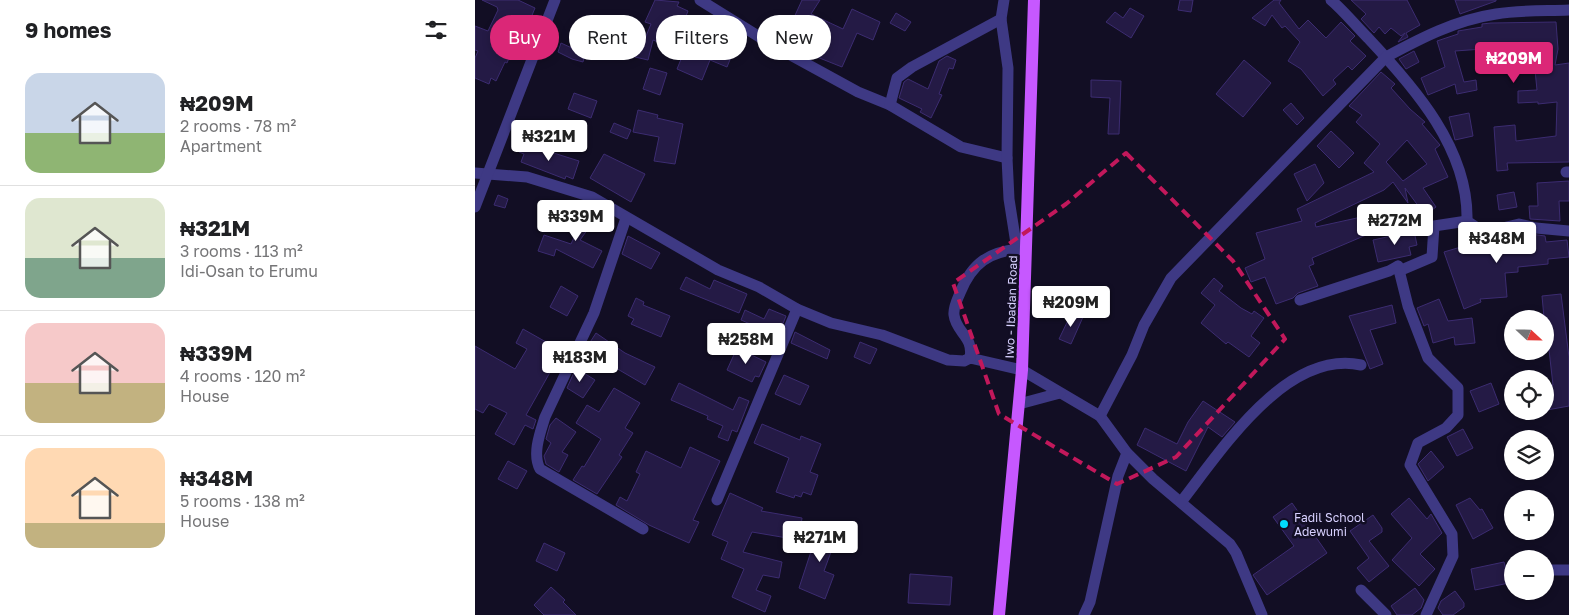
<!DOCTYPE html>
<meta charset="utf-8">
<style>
:root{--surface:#fff;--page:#f6f6f6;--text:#202124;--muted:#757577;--line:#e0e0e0;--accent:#db2777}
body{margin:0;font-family:"Golos Text",sans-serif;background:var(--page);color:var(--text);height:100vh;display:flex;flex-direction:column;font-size:19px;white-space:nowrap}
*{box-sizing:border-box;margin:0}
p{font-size:16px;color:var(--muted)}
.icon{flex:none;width:28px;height:28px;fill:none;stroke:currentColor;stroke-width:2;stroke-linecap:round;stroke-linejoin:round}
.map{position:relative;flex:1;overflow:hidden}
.details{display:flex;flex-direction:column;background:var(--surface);width:475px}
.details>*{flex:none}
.banner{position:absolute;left:15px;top:15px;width:475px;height:45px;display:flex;gap:10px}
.needle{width:32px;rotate:112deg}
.controls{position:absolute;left:1029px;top:310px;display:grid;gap:10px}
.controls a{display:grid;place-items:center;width:50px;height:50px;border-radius:50%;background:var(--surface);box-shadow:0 2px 8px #0003;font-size:25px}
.price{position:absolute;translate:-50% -42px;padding:0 11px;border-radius:5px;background:#fff;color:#222;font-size:16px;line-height:32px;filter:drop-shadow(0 1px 2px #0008)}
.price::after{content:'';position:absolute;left:50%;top:30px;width:15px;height:11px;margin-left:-8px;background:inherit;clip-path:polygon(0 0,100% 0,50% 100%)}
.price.on{background:var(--accent);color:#fff}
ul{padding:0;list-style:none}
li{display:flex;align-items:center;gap:15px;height:125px;padding:0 25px}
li+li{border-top:1px solid var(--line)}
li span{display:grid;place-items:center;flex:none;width:140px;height:100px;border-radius:15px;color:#555}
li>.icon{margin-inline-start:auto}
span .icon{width:60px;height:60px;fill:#fffc;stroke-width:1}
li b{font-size:21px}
h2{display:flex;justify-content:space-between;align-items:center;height:60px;padding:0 25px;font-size:21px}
.pill{padding:0 18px;border-radius:22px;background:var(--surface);box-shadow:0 2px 8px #0003;font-size:18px;line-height:45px}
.pill.on{background:var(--accent);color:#fff}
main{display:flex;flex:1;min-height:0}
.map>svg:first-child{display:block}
</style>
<main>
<section class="details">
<h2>9 homes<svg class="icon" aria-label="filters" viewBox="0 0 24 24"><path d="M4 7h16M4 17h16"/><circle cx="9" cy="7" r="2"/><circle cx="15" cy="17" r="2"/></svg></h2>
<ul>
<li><span style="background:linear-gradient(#c9d6e8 60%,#8fb573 0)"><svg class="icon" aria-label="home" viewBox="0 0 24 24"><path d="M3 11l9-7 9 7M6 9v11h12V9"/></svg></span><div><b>₦209M</b><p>2 rooms · 78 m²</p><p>Apartment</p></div></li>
<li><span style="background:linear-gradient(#dfe7d0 60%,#7fa58c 0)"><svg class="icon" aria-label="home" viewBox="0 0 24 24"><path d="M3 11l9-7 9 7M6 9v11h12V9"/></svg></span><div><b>₦321M</b><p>3 rooms · 113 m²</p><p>Idi-Osan to Erumu</p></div></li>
<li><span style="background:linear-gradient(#f6c9c9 60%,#c2b280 0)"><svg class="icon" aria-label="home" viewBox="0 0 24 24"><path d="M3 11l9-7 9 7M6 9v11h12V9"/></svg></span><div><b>₦339M</b><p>4 rooms · 120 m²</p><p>House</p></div></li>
<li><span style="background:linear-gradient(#ffd9b3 75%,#c2b280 0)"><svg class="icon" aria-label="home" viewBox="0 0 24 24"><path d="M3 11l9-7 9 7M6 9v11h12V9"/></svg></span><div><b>₦348M</b><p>5 rooms · 138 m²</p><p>House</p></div></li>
</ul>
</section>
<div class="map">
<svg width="1094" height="615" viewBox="0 0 1094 615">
<rect width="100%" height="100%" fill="#120e24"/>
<g fill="#241a45" stroke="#3c2c71" fill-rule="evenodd">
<path d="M7,0H43L60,8L53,25L47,23L36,45L39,46L32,63L30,62L21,81L16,78L14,84L0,78V58L3,51L0,50V26L13,31L23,10L22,7Z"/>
<path d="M180,0L204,2L202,6L213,11L208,24L261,45L252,67L235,60L227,80L202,69L209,52L178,40L173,60L160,57L165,40L169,41L176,24L170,22Z"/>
<path d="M327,0H345L336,14L368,29L377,9L405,22L398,40L382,33L367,67L327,51L331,42L312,33Z"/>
<path d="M705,0H718L716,12L703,10Z"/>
<path d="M799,0H806L804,3L824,29L833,20L851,38L866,22L880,36L875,41L891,56L877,70L873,66L858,80L861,84L848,96L826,69L813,61L825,42L810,26L807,28L797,15L790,26L777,18Z"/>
<path d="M876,0H932L945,25L931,33L933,37L923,42L930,33L926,36L916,28L910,34L904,27L899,33L886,19L891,14Z"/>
<path d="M980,0H1021V1L985,14Z"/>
<path d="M655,8L669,16L656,38L631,22L640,12L648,18Z"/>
<path d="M421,13L436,22L430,31L415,23Z"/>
<path d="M1081,22L1083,49L1080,65L1094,63V162L1032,163L1033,170L1022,171L1019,127L1040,125L1041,141L1081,136L1082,102L1063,104V102L1043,103V91L1062,90L1060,70L1064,69L1068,46L1030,48L1031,67L1009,69L1008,49L980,51L989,82L1001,80L1002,90L982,94L980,84L953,95L946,78L970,67L962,41L983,34V31L1007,27V24L1016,23Z"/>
<path d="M86,43L99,49V47L111,50L108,62L97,59L83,52Z"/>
<path d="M939,51L944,62L931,69L924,59Z"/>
<path d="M472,56L481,60L478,69L474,68L464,94L467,95L456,118L445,112L447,109L424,98L429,82L433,79L453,89L464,61Z"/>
<path d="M769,60L796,83L768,117L741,94Z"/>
<path d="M175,68L192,73L185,95L168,89Z"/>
<path d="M906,72L920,84L916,88L935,109L950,122L947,124L965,145L960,149L973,177L948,188L961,207L950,215L930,188L933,203L918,182L909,190L840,223L841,227L900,214L903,230L837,258L839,264L834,266L843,286L823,293L818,298L801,304L790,277L776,282L770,268L790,259L781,233L827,221L822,209L899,172L889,163L905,144L881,122L887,115L874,106ZM932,140L952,164L928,181L911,162Z"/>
<path d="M616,80L646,81L644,134H633L635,98L616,97Z"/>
<path d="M99,93L122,101L116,118L93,109Z"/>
<path d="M816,103L829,118L822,125L808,110Z"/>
<path d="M163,110L183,115L182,118L208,124L200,164L179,161L184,137L158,132Z"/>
<path d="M994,113L998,136L980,140L974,117Z"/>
<path d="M139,123L156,130L152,139L135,132Z"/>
<path d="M856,131L879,153L864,168L842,146Z"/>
<path d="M47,143L104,161L98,179L91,176L90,179L46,162L49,154L44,152Z"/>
<path d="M129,154L170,174L156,202L115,178Z"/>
<path d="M840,164L849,183L832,201L819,174Z"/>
<path d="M1094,181V201H1084L1085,221L1055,219L1054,206H1063L1062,183Z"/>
<path d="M1039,192L1042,207L1024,210L1022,195Z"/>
<path d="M23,195L33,199L30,208L19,205Z"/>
<path d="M116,205L126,211L105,240L127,251L118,268L81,249L79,256L63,251L69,235L96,244L105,225L103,224Z"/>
<path d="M939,231L942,245L934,247L936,255L903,262L898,240Z"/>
<path d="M1035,234L1037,240L1055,238V234L1070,236L1071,242L1092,240L1094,257L1073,259V264L1043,267V272L1030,273L1032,297L1005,299L1006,302L989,309L969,252L996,244L995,242Z"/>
<path d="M153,236L185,253L176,269L147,254Z"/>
<path d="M211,277L235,289L239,280L272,294L264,313L205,289Z"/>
<path d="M739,278L748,286L744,291L766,308L777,314L779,311L789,318L776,336L785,343L774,357L753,342L751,344L726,323L740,305L726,293Z"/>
<path d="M86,286L103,296L92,316L75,307Z"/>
<path d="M1086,294L1094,357V406L1072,410L1070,386L1078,385L1074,350H1072L1067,296Z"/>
<path d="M161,298L169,302L168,305L195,316L186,337L156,324L159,319L153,316Z"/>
<path d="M964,299L973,321L997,318L1000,343L980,345L979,337L958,343L953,324L949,326L942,308Z"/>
<path d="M917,305L921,323L895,330L908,364L895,369L874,316Z"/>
<path d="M294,309L311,316L303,336L266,320L270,310L289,319Z"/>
<path d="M597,312L608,317L596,344L584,339Z"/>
<path d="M48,329L87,351L51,415L61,420L58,429L50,425L39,445L20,434L32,413L14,404L8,413L0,409V346L40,369L52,349L41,343Z"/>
<path d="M320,332L355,350L352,359L316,343Z"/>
<path d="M121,333L150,353L180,367L170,385L110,350Z"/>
<path d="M385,342L402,349L395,364L379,357Z"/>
<path d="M262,348L291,362L284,377L280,376L277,382L252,370Z"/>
<path d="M101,368L120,380L108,398L92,388Z"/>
<path d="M309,375L334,386L325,405L300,394Z"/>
<path d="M204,383L258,410L264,397L274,401L262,432L257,430L253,441L243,437L248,426L232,419L233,416L196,400Z"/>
<path d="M1016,383L1024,404L1004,412L995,391Z"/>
<path d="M139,388L165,403L150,428L158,433L144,455L147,457L122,494L98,480L107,466L109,467L126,439L101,423L112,405L124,412Z"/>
<path d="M728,401L760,422L747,437L733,427L711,471L662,445L670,428L702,444L713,422Z"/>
<path d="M81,418L101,432L87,452L93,455L84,472L71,464L69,456L76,443L71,439L75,425Z"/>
<path d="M287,424L325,440L326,436L346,444L335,472L343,475L336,495L328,492L326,497L320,495L319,498L301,492L314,458L279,443Z"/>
<path d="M988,429L998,448L982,456L972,437Z"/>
<path d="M215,447L245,461L218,520L224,522L214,543L174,525L141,505L145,497L152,501L165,474L161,472L171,451L206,468Z"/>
<path d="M956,451L969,467L953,481L943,464Z"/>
<path d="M33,461L52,471L42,489L23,479Z"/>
<path d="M255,493L288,508L286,511L327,518L324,540L277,532L268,552L307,562L304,578L288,575L281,590L296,596L290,612L257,597L269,569L246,559L253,542L237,535Z"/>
<path d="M934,498L952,519L956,514L967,533L945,554L960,569L944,586L917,560L937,538L916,514Z"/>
<path d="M995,498L1005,510L1007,509L1018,528L998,539L981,505Z"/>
<path d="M817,503L852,553L792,595L778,575L819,546L798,517Z"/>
<path d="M898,515L907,528V532L894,541L914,566L894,582L882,568L894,558L875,531Z"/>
<path d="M345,524L364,530L349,571L359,575L350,599L324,588Z"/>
<path d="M69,543L90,553L82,571L61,561Z"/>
<path d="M1029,562L1034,583L1000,590L996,569Z"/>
<path d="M435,574L477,577L475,605L433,603Z"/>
<path d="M76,587L90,600L88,602L101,615H69L59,605Z"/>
<path d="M940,588L949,600L946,608L937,615H922L916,606Z"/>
<path d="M980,591L989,603V607L978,615H968L963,608L966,601Z"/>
</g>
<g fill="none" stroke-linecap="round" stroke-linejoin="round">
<g stroke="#3e3984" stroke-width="11">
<path d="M225,0L299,46L383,92L415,105L486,147L532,158"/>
<path d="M529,0L526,19L533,68L532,158L534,199L542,250"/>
<path d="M856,0C869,11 881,26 893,38C939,87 994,149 992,221L1001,227L1015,231L1044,224L1061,228L1094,231"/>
<path d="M415,105L422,78L437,67L526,19"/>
<path d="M1091,172H1094"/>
<path d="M0,173L52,177L117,197L243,270L284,287L322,309L356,323L407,335L473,360L489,361L495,358L547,370L625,416L652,453L678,479L755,544L761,553L787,615"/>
<path d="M0,207L80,0"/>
<path d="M151,218L119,313L70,417C65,433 57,454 65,469L168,529"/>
<path d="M923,266L933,306L953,358L983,388V415L971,428L943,443L935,465L977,534L978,556L951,615"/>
<path d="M825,300L914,271L923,266L924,271L957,257L959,226L992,221"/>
<path d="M495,358C499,336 481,333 479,315C478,308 482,300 485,293C497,263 514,251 547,249"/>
<path d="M544,404L585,393"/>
<path d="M625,416L657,355L669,325L696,278L911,57C946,38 981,20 1021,14C1045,10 1070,11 1094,10"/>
<path d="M242,500L322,309"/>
<path d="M706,502C746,451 811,349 886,365"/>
<path d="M1070,570H1094"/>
<path d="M886,590L911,615"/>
<path d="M609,615L615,602L643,476L652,453"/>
</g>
<path stroke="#c658ff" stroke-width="12" d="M524,615L547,370L559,0"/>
</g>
<path fill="none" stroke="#c2185b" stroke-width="4" stroke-dasharray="10 6" stroke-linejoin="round" d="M651,153L758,261L810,339L701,457L642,484L524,414L478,283L591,204Z"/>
<circle fill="#00dbfc" stroke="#120e24" stroke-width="2" cx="809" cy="524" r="5"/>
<g text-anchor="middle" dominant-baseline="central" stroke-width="5" stroke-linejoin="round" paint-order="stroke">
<g font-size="12" fill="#d8d1ff" stroke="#120e24">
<text transform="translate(536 307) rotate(-88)">Iwo - Ibadan Road</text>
</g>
<g font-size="12" fill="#d8d1ff" stroke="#120e24" text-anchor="start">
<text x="819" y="517">Fadil School<tspan x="819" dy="14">Adewumi</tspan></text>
</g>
</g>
</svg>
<div class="controls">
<a><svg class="needle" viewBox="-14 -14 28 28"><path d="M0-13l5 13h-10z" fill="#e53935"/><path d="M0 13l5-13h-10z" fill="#757577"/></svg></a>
<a><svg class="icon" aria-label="locate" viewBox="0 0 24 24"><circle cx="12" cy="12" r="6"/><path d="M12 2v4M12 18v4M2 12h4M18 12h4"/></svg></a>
<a><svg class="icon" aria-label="layers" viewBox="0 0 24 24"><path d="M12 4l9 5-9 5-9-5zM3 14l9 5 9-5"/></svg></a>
<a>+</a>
<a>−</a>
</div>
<b class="price on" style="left:1039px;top:84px">₦209M</b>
<b class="price" style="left:74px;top:162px">₦321M</b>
<b class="price" style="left:101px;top:242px">₦339M</b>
<b class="price" style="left:920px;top:246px">₦272M</b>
<b class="price" style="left:1022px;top:264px">₦348M</b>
<b class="price" style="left:596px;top:328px">₦209M</b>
<b class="price" style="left:271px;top:365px">₦258M</b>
<b class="price" style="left:105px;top:383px">₦183M</b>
<b class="price" style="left:345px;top:563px">₦271M</b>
<div class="banner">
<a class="pill on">Buy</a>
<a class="pill">Rent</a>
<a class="pill">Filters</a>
<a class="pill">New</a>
</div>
</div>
</main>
